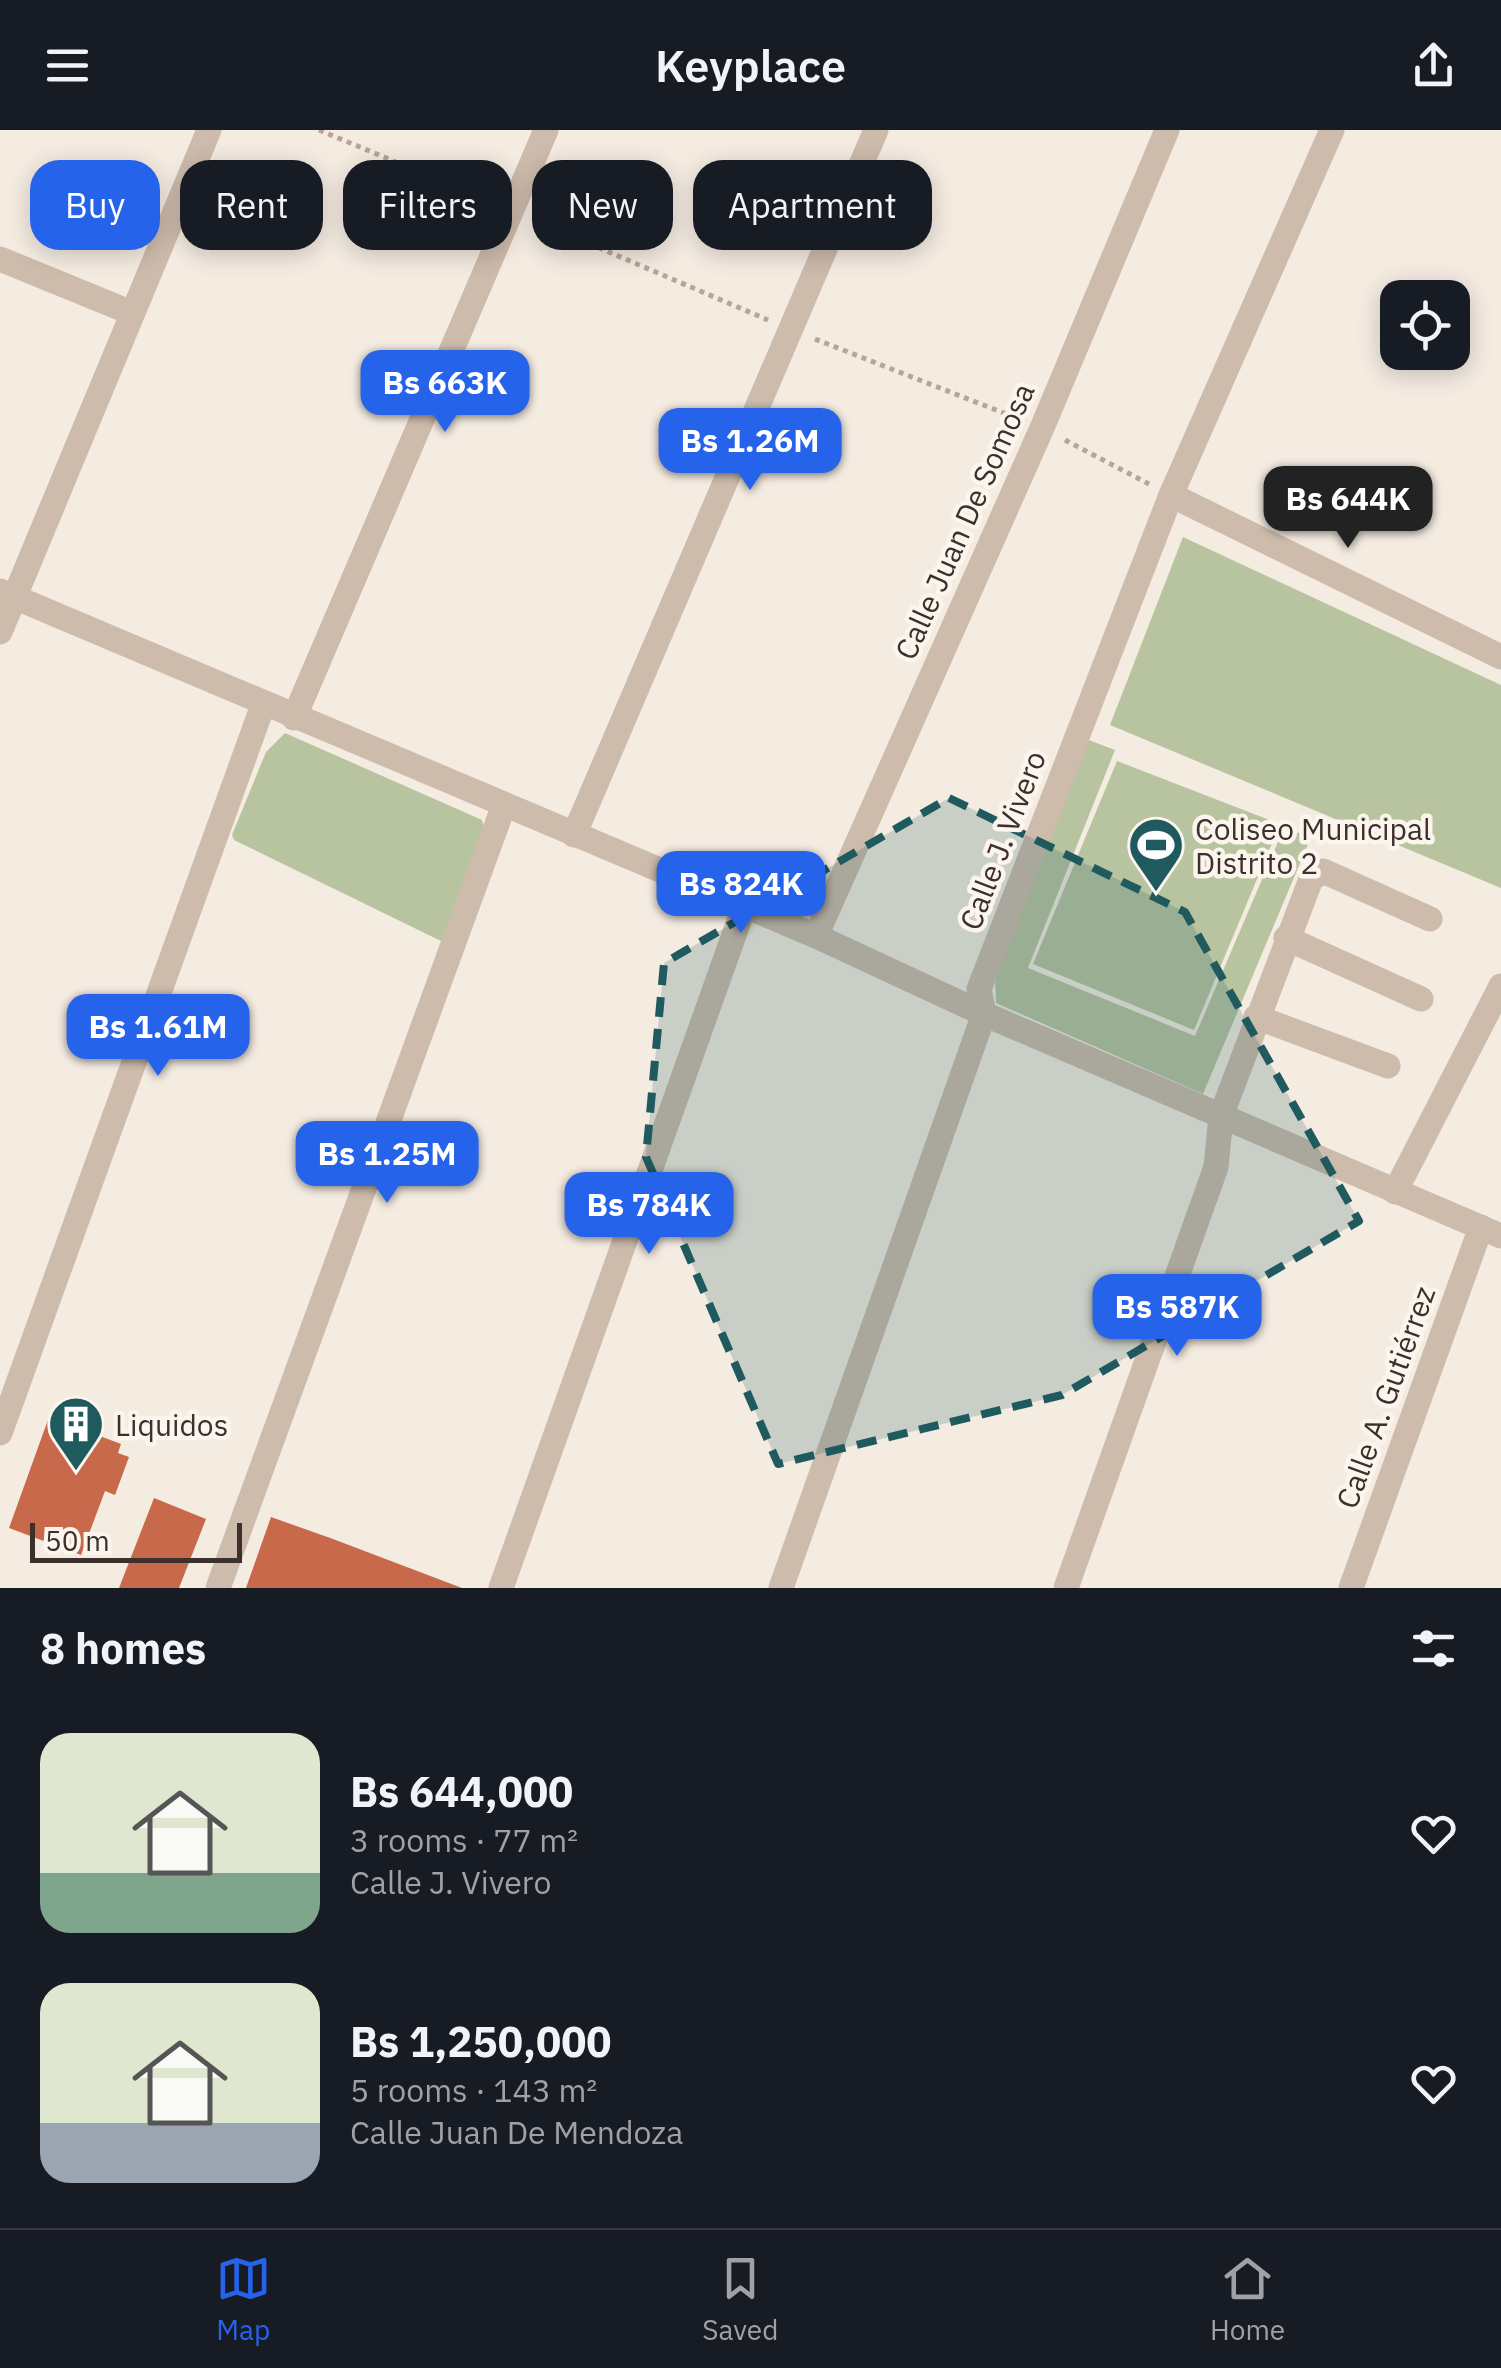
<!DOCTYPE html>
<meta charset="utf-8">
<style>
:root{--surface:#171b24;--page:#20242c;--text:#f1f3f6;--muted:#9ea1a6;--line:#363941;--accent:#2563eb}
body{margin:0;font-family:"IBM Plex Sans",sans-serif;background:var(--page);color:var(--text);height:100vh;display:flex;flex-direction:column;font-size:38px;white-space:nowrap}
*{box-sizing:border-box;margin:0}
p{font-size:32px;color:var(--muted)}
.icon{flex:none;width:55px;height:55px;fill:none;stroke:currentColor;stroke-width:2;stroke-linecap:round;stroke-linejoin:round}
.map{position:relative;height:1458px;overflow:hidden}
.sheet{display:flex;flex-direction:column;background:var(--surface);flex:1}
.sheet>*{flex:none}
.hud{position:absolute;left:30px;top:30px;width:1000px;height:90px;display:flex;gap:20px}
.buttons{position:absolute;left:1380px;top:150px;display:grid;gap:20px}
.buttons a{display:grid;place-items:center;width:90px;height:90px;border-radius:20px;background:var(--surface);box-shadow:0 5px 25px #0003;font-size:50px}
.scale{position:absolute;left:30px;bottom:25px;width:212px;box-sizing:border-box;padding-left:10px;border:5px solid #3b302b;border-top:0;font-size:28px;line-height:35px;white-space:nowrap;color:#3b302b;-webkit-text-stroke:8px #fbf5ee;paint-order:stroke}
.price{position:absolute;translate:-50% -85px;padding:0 22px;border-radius:20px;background:var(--accent);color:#fff;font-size:32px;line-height:65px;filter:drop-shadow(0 2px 5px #0008)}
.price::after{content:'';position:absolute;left:50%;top:60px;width:30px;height:22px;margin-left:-15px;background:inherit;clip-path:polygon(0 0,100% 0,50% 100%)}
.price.active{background:#222;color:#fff}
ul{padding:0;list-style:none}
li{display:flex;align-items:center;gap:30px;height:250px;padding:0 40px}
li span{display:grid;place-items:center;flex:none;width:280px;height:200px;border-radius:30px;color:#555}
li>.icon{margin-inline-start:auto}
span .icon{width:120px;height:120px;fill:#fffc;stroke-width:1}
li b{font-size:42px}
h2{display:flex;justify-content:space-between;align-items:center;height:120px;padding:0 40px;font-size:42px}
.chip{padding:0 35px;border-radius:30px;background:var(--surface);box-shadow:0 5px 25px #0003;font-size:35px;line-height:90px}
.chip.active{background:var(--accent);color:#fff}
header{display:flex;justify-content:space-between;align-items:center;height:130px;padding:0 40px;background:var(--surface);font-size:45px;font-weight:600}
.tabs{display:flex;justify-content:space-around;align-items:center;height:140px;border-top:2px solid var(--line);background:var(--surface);font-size:28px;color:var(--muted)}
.tabs a{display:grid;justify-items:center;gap:5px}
.tabs .active{color:var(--accent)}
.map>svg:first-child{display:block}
</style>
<header><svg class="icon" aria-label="menu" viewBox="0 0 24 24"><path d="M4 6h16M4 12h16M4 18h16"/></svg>Keyplace<svg class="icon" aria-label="share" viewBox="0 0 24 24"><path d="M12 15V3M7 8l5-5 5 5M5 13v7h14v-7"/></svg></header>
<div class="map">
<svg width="1501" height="1458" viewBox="0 0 1501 1458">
<rect width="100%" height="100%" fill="#f4ebe1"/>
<g fill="#b8c4a0">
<path d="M1183,407L1501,555V758L1110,595Z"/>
<path d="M285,603L482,690L484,700L443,812L234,710L232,705L266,622Z"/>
<path d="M1086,609L1115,620L1028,838L1195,906L1284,698L1311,707L1203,964L996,873L995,846Z"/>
<path d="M1117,631L1280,694L1194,900L1033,834Z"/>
</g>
<g fill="#c8694b">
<path d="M49,1287L121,1314L118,1323L129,1327L115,1365L105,1361L81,1425L9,1398Z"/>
<path d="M154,1368L206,1389L179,1458H119Z"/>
<path d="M271,1387L333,1409L462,1458H246Z"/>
</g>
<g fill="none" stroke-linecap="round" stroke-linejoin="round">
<g stroke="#b9a596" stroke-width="5" stroke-dasharray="5 5" stroke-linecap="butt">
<path d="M319,0L487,70"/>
<path d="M534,90L768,190"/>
<path d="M815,209L1019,289"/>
<path d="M1065,310L1149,354"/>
</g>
<g stroke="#cdbbac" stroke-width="25">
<path d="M0,129L132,183"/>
<path d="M1171,365L1501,527"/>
<path d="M0,461L816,806L984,884L1501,1106"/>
<path d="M0,502L209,0"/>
<path d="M294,588L546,0"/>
<path d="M574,705L876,0"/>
<path d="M816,806L1042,298L1167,0"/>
<path d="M1286,808L1421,869"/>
<path d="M1256,887L1388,936"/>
<path d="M1395,1062L1501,856"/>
<path d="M0,1303L263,575"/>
<path d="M218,1458L504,675"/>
<path d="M501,1458L744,777"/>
<path d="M781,1458L984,884L979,859L1171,365L1332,0"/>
<path d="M1066,1458L1216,1037L1221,986L1311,749L1323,741L1430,789"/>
<path d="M1351,1458L1481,1097"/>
</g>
</g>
<path fill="#1f5a5e" fill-opacity="0.2" stroke="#1f5a5e" stroke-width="8" stroke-dasharray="20 12" stroke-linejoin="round" d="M949,668L1185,782L1359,1091L1062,1265L778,1334L646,1027L664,833Z"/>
<defs>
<g id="stadium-pin" transform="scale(2.875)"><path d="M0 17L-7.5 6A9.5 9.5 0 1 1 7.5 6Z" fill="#1f5a5e" stroke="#fbf5ee"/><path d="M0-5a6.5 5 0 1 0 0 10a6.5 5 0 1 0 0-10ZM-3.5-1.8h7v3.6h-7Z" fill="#fff"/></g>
<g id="building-pin" transform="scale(2.875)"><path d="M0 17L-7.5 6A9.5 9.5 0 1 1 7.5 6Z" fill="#1f5a5e" stroke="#fbf5ee"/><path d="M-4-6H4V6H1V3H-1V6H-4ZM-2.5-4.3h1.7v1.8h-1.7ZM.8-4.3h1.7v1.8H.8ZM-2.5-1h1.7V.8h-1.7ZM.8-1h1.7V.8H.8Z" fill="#fff"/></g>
</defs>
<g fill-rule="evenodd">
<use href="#stadium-pin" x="1156" y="715"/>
<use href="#building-pin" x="76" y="1294"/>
</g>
<g text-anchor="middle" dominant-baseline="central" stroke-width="9" stroke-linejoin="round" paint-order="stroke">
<g font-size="30" fill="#3b302b" stroke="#fbf5ee">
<text transform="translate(964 391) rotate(-66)">Calle Juan De Somosa</text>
<text transform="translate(1002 710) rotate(-69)">Calle J. Vivero</text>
<text transform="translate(1385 1267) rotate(-70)">Calle A. Gutiérrez</text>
</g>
<g font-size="30" fill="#3b302b" stroke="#fbf5ee" text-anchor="start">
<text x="1195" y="698">Coliseo Municipal<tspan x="1195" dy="34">Distrito 2</tspan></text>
<text x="115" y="1294">Liquidos</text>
</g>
</g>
</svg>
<div class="buttons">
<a><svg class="icon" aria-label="locate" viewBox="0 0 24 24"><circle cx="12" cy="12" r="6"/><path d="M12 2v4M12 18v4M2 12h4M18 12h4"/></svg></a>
</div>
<div class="scale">50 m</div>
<b class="price" style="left:445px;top:305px">Bs 663K</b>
<b class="price" style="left:750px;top:363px">Bs 1.26M</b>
<b class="price active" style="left:1348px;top:421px">Bs 644K</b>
<b class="price" style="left:741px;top:806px">Bs 824K</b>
<b class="price" style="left:158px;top:949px">Bs 1.61M</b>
<b class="price" style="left:387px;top:1076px">Bs 1.25M</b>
<b class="price" style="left:649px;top:1127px">Bs 784K</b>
<b class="price" style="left:1177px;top:1229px">Bs 587K</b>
<div class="hud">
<a class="chip active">Buy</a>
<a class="chip">Rent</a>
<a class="chip">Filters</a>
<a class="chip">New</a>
<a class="chip">Apartment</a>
</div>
</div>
<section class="sheet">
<h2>8 homes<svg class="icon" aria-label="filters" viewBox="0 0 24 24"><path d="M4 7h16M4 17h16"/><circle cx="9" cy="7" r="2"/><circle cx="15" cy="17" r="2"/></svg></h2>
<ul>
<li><span style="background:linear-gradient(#dfe7d0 70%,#7fa58c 0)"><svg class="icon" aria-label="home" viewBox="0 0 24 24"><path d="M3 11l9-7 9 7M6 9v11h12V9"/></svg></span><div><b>Bs 644,000</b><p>3 rooms · 77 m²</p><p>Calle J. Vivero</p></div><svg class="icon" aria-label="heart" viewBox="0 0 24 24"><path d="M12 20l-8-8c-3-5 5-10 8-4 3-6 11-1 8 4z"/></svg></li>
<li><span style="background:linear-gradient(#dfe7d0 70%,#9aa5b1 0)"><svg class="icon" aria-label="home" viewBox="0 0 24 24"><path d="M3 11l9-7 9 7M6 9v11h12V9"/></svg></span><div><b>Bs 1,250,000</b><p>5 rooms · 143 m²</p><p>Calle Juan De Mendoza</p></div><svg class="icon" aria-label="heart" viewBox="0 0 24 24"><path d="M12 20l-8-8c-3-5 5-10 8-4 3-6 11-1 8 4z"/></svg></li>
</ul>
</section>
<nav class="tabs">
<a class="active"><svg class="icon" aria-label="map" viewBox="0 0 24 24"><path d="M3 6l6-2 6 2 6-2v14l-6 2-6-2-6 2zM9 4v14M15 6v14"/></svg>Map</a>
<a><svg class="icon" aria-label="saved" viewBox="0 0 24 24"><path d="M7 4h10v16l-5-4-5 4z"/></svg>Saved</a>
<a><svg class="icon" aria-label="home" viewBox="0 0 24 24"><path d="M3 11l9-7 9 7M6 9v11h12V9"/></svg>Home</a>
</nav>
